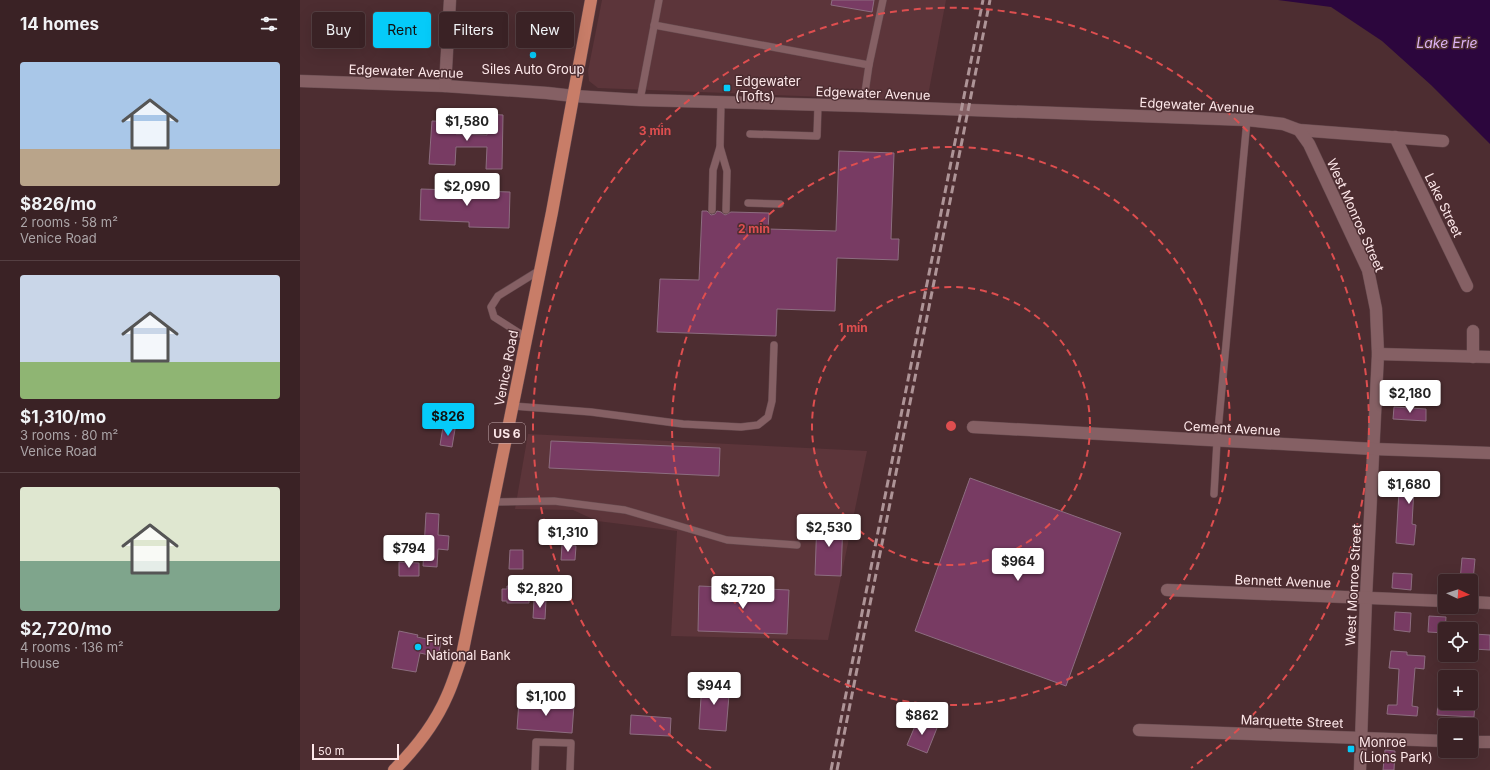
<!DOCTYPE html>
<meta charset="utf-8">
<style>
:root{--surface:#3a2225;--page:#412a2d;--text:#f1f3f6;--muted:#aba4a7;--line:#543f42;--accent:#05cbf9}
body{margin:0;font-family:Inter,sans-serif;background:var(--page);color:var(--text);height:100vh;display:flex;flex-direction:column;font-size:15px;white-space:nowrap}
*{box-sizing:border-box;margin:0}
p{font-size:13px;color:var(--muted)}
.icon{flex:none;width:22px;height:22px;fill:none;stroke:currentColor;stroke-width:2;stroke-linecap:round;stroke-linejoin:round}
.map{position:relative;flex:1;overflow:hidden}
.side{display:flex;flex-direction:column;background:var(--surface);width:300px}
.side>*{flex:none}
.top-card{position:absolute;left:12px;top:12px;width:380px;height:36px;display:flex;gap:8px}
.needle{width:26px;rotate:94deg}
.buttons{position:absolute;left:1138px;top:574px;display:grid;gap:8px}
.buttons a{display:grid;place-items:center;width:40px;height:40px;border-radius:4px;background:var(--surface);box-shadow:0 4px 16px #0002,0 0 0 1px var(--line);font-size:20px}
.scale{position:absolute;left:12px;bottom:10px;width:87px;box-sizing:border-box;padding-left:4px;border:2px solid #fde7e9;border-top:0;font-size:11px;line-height:14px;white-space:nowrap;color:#fde7e9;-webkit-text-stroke:3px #4d2d31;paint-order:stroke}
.price{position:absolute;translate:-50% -34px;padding:0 9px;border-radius:4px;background:#fff;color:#222;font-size:13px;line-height:26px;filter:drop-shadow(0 1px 2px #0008)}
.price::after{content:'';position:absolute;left:50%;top:24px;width:12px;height:9px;margin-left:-6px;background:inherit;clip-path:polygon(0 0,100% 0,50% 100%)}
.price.current{background:var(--accent);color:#111}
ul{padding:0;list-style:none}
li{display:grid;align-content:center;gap:8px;height:212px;padding:0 20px}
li+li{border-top:1px solid var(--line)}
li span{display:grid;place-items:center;height:124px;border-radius:4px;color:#555}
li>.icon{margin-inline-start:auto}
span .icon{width:72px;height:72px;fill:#fffc;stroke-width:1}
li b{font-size:17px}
h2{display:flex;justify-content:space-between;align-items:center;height:48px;padding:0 20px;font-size:17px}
.pill{padding:0 14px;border-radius:4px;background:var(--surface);box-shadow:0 4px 16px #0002,0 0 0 1px var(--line);font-size:14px;line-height:36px}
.pill.current{background:var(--accent);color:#111}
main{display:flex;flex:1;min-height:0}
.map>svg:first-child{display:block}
</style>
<main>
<section class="side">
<h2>14 homes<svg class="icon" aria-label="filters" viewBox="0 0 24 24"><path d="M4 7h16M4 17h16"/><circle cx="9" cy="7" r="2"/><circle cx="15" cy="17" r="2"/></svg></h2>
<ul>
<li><span style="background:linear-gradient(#a9c7e8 70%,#b9a48a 0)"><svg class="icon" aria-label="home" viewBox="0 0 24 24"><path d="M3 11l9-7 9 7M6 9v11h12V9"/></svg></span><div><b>$826/mo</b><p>2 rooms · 58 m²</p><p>Venice Road</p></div></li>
<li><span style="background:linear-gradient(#c9d6e8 70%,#8fb573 0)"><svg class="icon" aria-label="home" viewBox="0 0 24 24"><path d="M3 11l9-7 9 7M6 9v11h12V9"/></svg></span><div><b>$1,310/mo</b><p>3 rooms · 80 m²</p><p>Venice Road</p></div></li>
<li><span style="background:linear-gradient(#dfe7d0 60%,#7fa58c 0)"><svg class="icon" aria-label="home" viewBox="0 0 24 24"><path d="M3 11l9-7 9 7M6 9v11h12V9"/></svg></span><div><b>$2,720/mo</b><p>4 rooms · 136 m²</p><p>House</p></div></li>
</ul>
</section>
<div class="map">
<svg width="1190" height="770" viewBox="0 0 1190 770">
<rect width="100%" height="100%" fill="#4d2d31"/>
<g fill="#5c353a">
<path d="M302,0H646L627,101L298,88L289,81L288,71Z"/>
<path d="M228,434L567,451L528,640L371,636L377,531L297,521L273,510L215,509Z"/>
</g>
<path fill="#2c063d" d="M978,0H1190V144L1131,85L1082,41L1031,7Z"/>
<g fill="#783b63" stroke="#8d6d80">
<path d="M532,0H574L572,12L531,5Z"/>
<path d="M187,114L203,115L202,169H186L187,147H156L155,165L129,164L132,121L157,122L156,134L187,135Z"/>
<path d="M539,151L594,153L591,239H599L598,260L537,258L535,311L477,309L476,336L357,332L360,279L399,280L402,211H407L411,215L415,214L417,211L421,212L425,215L431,212L469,213L468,229L536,231Z"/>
<path d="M121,189L210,192L209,228L169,227V222L120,220Z"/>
<path d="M1094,407L1126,409V421L1093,419Z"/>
<path d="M143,427L155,429L152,447L140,445Z"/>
<path d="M251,441L420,448L419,476L249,468Z"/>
<path d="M1100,473L1134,476L1133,490L1114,488L1112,524L1116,525L1114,545L1096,543Z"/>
<path d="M670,478L821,533L766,686L615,631Z"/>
<path d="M126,513L139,514L138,535L149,536L148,550L138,549L137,567L123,566Z"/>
<path d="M517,519L543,520L541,576L515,575Z"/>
<path d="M262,545L276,546L275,560H261Z"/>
<path d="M210,550H223V569H209Z"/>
<path d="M1162,558L1175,559L1173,581H1160Z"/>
<path d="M99,562L119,563V576H99Z"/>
<path d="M1093,573L1112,574L1111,590L1092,588Z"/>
<path d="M207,586H229V603H207V601H202V589H207Z"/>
<path d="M399,586L489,590L487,634L398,631Z"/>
<path d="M234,600H246L245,619L233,618Z"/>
<path d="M1095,612L1111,613L1110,632L1094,630Z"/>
<path d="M1129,616L1146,617L1145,633L1128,632Z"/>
<path d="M99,631L118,635L117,637L141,642L138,657L120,653L116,672L92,668Z"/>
<path d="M1174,634L1190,635V650L1173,649Z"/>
<path d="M1091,651L1107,652V655L1125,656L1124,669L1115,668L1112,706L1118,707L1117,716L1087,714L1088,705H1097L1099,669L1089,668Z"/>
<path d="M402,682L430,683L426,731L399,729Z"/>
<path d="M219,701L274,705L272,733L217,729Z"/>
<path d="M1138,703H1175L1174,717L1137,715Z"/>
<path d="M331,715L371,718L370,736L330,734Z"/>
<path d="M618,719L637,728L627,753L607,745Z"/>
<path d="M1085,750L1095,751L1094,770H1083Z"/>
</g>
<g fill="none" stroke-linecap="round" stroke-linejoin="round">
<g stroke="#674b4f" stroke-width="8">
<g id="lane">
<path d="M354,25L569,65"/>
<path d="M340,100L359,0"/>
<path d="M563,106L569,65L583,0"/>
<path d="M450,134L517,136L518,105"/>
<path d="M420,147L421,103"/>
<path d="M448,203L480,204"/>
<path d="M412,210L413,170L420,147L427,171L426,210"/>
<path d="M227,338L194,317L191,307L198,296L240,270"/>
<path d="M213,406L291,412L383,424L441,427L458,425L468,417L472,401L474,345"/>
<path d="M914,494L917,441L947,120"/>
<path d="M193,502L254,501L325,510L427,540L497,545"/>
<path d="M235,770L236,742L271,743L270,770"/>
</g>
</g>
<g stroke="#674b4f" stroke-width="13">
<g id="street">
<path d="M0,81L145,86L247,93L274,96L340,100L563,106L947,120L983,124L999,130L1143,141"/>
<path d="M145,86L150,0"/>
<path d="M999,130L1009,144L1068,270L1076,309L1078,354L1066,598L1060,770"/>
<path d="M1095,137L1167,286"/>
<path d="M1078,354L1190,357"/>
<path d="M1173,357V331"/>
<path d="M673,427L1074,449L1190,453"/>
<path d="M867,590L1145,601"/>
<path d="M1171,602L1190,603"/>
<path d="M839,730L1145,741"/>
<path d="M1171,742H1190"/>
</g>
</g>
<g stroke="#674b4f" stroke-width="13">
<path id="primary" d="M94,770C115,749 135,724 147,696C153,683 157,669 162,655L252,212L291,0"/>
</g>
<use href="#lane" stroke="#856064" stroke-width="7"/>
<use href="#street" stroke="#856064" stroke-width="12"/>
<use href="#primary" stroke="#c87d68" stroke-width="12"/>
<g stroke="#ae9497" stroke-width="3" stroke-dasharray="8 4" stroke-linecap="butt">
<path d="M531,770L683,0"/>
<path d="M537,770L690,0"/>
</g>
</g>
<g fill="none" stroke="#de4e4f" stroke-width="2" stroke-dasharray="7 5">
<circle cx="651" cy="426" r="139"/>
<circle cx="651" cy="426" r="279"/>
<path d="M411 768A418 418 0 1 1 891 768"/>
</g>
<g fill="#05cbf9" stroke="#4d2d31" stroke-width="1.5">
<circle cx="233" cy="55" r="4"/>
<rect x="423" y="84" width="8" height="8" rx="2"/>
<circle cx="118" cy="647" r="4"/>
<rect x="1047" y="745" width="8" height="8" rx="2"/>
</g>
<g text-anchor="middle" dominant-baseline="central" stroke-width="3" stroke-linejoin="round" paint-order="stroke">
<rect fill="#4d2d31" stroke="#c8afb2" stroke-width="1" x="189" y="423" width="36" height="20" rx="3"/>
<g font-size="12" font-weight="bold" fill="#fde7e9">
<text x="207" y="433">US 6</text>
</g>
<g font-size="13" fill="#fde7e9" stroke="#4d2d31" text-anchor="start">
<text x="233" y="69" text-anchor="middle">Siles Auto Group</text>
<text x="435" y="81">Edgewater<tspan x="435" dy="15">(Tofts)</tspan></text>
<text x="126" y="640">First<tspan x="126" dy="15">National Bank</tspan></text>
<text x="1059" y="742">Monroe<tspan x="1059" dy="15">(Lions Park)</tspan></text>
</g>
<g font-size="13" fill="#fde7e9" stroke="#4d2d31">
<text transform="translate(106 71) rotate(2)">Edgewater Avenue</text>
<text transform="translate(573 93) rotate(2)">Edgewater Avenue</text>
<text transform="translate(897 105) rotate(3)">Edgewater Avenue</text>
<text transform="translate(1144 205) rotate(64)">Lake Street</text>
<text transform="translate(1056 215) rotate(66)">West Monroe Street</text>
<text transform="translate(206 368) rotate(-79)">Venice Road</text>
<text transform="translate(932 428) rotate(3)">Cement Avenue</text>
<text transform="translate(983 581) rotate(2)">Bennett Avenue</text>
<text transform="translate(1053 585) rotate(-87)">West Monroe Street</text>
<text transform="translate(992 721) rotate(2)">Marquette Street</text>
</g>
<g font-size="14" font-style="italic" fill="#dcb2f6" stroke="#4d2d31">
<text x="1147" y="42">Lake Erie</text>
</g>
</g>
<circle cx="651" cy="426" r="6" fill="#de4e4f" stroke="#4d2d31" stroke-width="2"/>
<g font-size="12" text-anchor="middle" font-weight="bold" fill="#de4e4f" stroke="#4d2d31" stroke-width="3" stroke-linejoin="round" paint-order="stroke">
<text x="355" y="135">3 min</text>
<text x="454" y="233">2 min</text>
<text x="553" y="332">1 min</text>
</g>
</svg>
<div class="buttons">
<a><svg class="needle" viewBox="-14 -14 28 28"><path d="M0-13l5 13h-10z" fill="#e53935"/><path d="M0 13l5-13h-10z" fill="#aba4a7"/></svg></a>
<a><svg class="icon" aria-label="locate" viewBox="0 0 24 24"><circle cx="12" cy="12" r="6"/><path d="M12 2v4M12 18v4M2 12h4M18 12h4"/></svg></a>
<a>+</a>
<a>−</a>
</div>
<div class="scale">50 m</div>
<b class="price" style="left:167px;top:142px">$1,580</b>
<b class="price" style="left:167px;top:207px">$2,090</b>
<b class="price" style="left:1110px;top:414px">$2,180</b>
<b class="price current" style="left:148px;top:437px">$826</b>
<b class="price" style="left:1109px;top:505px">$1,680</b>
<b class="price" style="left:529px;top:548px">$2,530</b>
<b class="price" style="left:268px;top:553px">$1,310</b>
<b class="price" style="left:109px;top:569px">$794</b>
<b class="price" style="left:718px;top:582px">$964</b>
<b class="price" style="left:240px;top:609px">$2,820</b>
<b class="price" style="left:443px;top:610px">$2,720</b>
<b class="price" style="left:414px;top:706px">$944</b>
<b class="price" style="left:246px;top:717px">$1,100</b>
<b class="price" style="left:622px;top:736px">$862</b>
<div class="top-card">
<a class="pill">Buy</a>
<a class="pill current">Rent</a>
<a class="pill">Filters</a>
<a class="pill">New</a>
</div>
</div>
</main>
